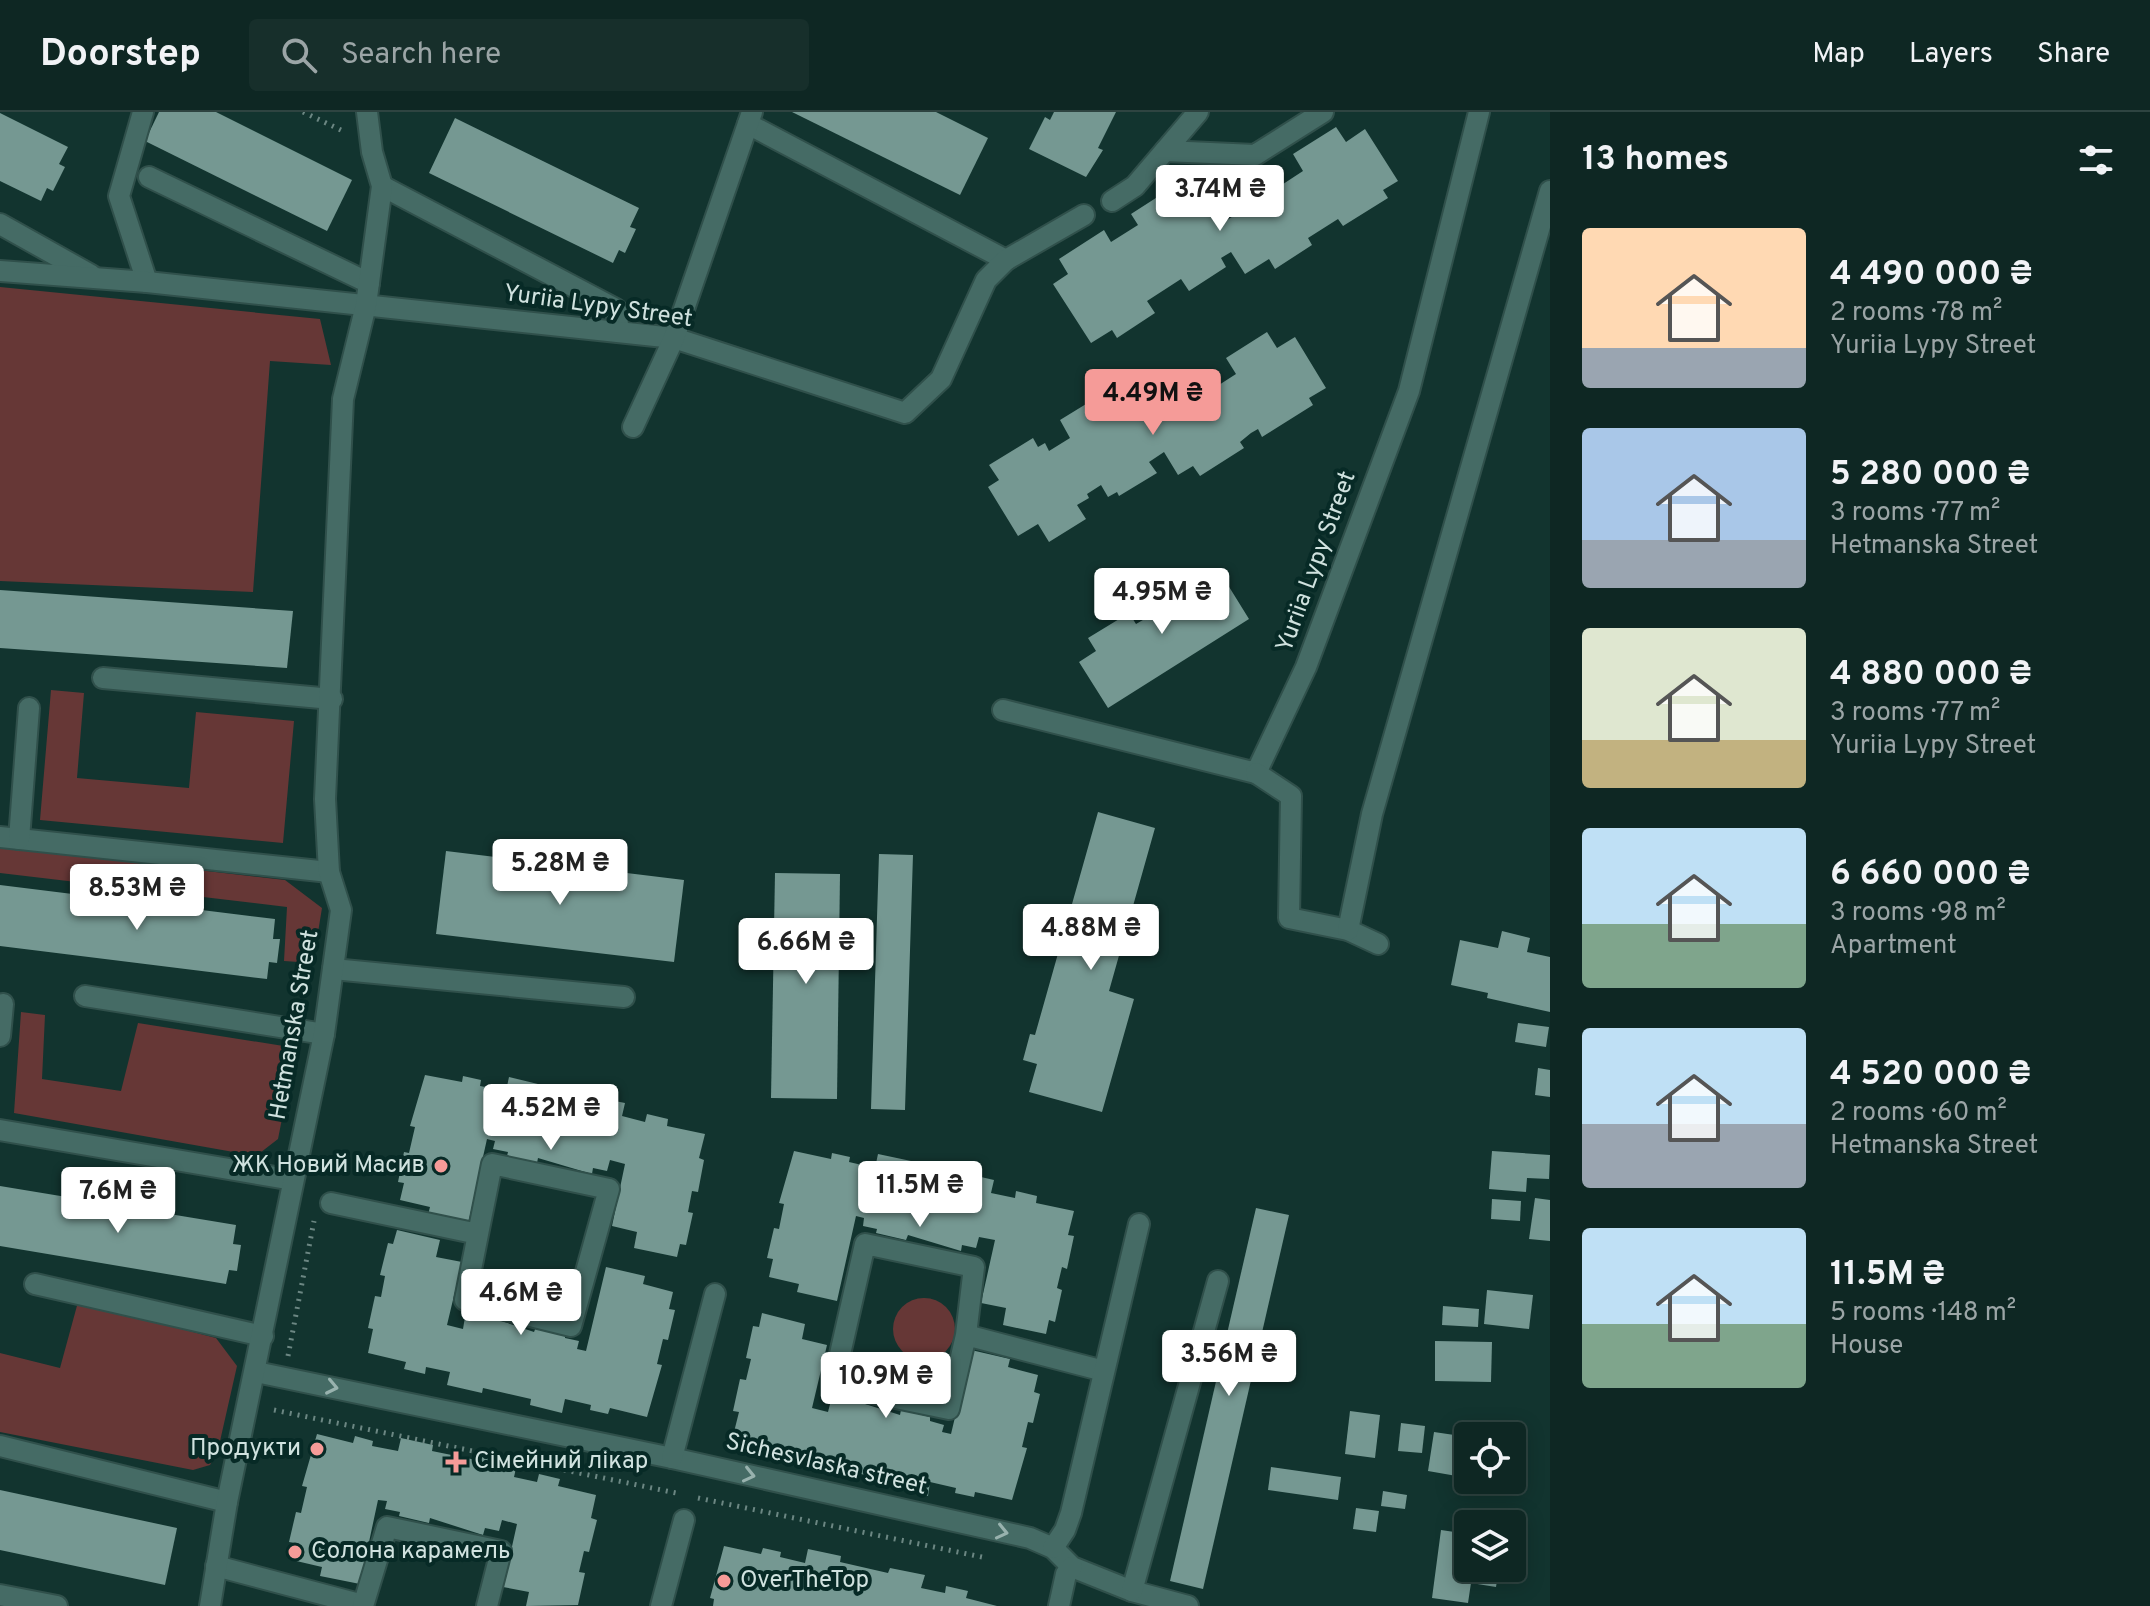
<!DOCTYPE html>
<meta charset="utf-8">
<style>
:root{--surface:#0e2723;--page:#172f2b;--text:#f1f3f6;--muted:#9ba5a6;--line:#2e4441;--accent:#f59b98}
body{margin:0;font-family:Overpass,sans-serif;background:var(--page);color:var(--text);height:100vh;display:flex;flex-direction:column;font-size:30px;white-space:nowrap}
*{box-sizing:border-box;margin:0}
p{font-size:26px;color:var(--muted)}
.icon{flex:none;width:44px;height:44px;fill:none;stroke:currentColor;stroke-width:2;stroke-linecap:round;stroke-linejoin:round}
.map{position:relative;flex:1;overflow:hidden}
.details{display:flex;flex-direction:column;background:var(--surface);width:600px}
.details>*{flex:none}
.controls{position:absolute;left:1454px;top:1310px;display:grid;gap:16px}
.controls a{display:grid;place-items:center;width:72px;height:72px;border-radius:8px;background:var(--surface);box-shadow:0 4px 20px #0003,0 0 0 2px var(--line);font-size:40px}
.price{position:absolute;translate:-50% -68px;padding:0 18px;border-radius:8px;background:#fff;color:#222;font-size:26px;line-height:52px;filter:drop-shadow(0 2px 4px #0008)}
.price::after{content:'';position:absolute;left:50%;top:48px;width:24px;height:18px;margin-left:-12px;background:inherit;clip-path:polygon(0 0,100% 0,50% 100%)}
.price.current{background:var(--accent);color:#111}
ul{padding:0;list-style:none}
li{display:flex;align-items:center;gap:24px;height:200px;padding:0 32px}
li span{display:grid;place-items:center;flex:none;width:224px;height:160px;border-radius:8px;color:#555}
li>.icon{margin-inline-start:auto}
span .icon{width:96px;height:96px;fill:#fffc;stroke-width:1}
li b{font-size:34px}
h2{display:flex;justify-content:space-between;align-items:center;height:96px;padding:0 32px;font-size:34px}
header{display:flex;align-items:center;gap:48px;box-sizing:border-box;height:112px;padding:0 40px;background:var(--surface);border-bottom:2px solid var(--line)}
header strong{font-size:38px}
nav{display:flex;gap:44px;margin-inline-start:auto;font-size:28px}
.search{width:560px;height:72px;background:var(--page);display:flex;align-items:center;gap:20px;box-sizing:border-box;padding:0 28px;border-radius:8px;color:var(--muted);font-size:30px}
main{display:flex;flex:1;min-height:0}
.map>svg:first-child{display:block}
</style>
<header>
<strong>Doorstep</strong>
<div class="search"><svg class="icon" aria-label="search" viewBox="0 0 24 24"><circle cx="10" cy="10" r="6"/><path d="M15 15l6 6"/></svg>Search here</div>
<nav><a>Map</a><a>Layers</a><a>Share</a></nav>
</header>
<main>
<div class="map">
<svg width="1550" height="1494" viewBox="0 0 1550 1494">
<rect width="100%" height="100%" fill="#12342f"/>
<g fill="#663736">
<path d="M0,175L320,207L331,253L270,249L253,480L0,469Z"/>
<path d="M51,578L84,581L77,666L189,676L196,600L294,609L283,731L40,708Z"/>
<path d="M0,735L285,768L322,796L313,851L284,849L287,795L0,761Z"/>
<path d="M21,900L45,903L42,967L121,979L138,911L296,936L278,1027L256,1044L14,1001Z"/>
<circle cx="924" cy="1217" r="31"/>
<path d="M78,1190L216,1226L237,1254L218,1338L210,1353L193,1358L0,1320V1241L60,1256Z"/>
</g>
<g fill="#759892">
<path d="M159,0H216L352,68L327,119L145,29Z"/>
<path d="M792,0H936L988,26L960,83Z"/>
<path d="M1054,0H1116L1098,36L1103,38L1086,65L1029,37L1045,5L1050,8Z"/>
<path d="M0,1L68,35L59,52L65,55L53,79L47,76L41,89L0,69Z"/>
<path d="M455,6L639,96L630,115L636,117L625,141L619,138L613,151L429,61Z"/>
<path d="M1336,15L1346,30L1365,17L1398,69L1383,78L1388,86L1343,114L1338,107L1308,126L1312,133L1275,157L1269,147L1245,162L1231,140L1221,146L1226,155L1189,179L1181,167L1147,189L1155,201L1117,226L1112,218L1091,231L1053,172L1068,162L1059,147L1104,118L1111,130L1138,113L1131,102L1173,75L1178,83L1194,73L1197,78L1200,76L1222,111L1235,103L1224,88L1267,60L1277,76L1303,59L1293,42Z"/>
<path d="M1267,220L1277,236L1295,225L1326,276L1309,286L1313,293L1262,325L1258,317L1251,321L1240,330L1244,336L1200,364L1193,354L1178,363L1164,340L1149,350L1157,361L1119,384L1117,380L1108,385L1101,373L1087,382L1089,386L1077,393L1086,407L1049,430L1038,412L1018,424L988,375L999,368L989,353L1033,326L1038,335L1045,331L1049,339L1070,326L1060,308L1104,281L1110,290L1115,286L1118,290L1130,282L1150,314L1160,308L1151,294L1198,265L1208,280L1236,262L1226,246Z"/>
<path d="M1218,457L1249,507L1108,596L1079,550L1096,539L1088,526L1129,501L1136,512L1167,494L1159,482L1194,460L1199,468Z"/>
<path d="M0,478L293,499L287,556L0,536Z"/>
<path d="M1098,700L1155,716L1109,879L1134,887L1102,1000L1029,980L1037,952L1023,948L1030,922L1035,923Z"/>
<path d="M446,739L684,768L674,850L436,822Z"/>
<path d="M879,742L913,743L905,998L871,997Z"/>
<path d="M775,761L840,762L837,987L771,986Z"/>
<path d="M0,773L275,807L273,827H280L277,851L269,850L267,867L0,834Z"/>
<path d="M1502,819L1530,826L1527,840L1550,845V900L1487,886L1488,881L1451,873L1460,828L1498,836Z"/>
<path d="M1518,911L1549,915L1546,935L1515,930Z"/>
<path d="M1538,956L1550,958V985L1535,983Z"/>
<path d="M425,963L462,970L463,964L481,968L480,974L506,979L509,965L542,973L540,979L589,989L590,984L625,991L622,1004L645,1010L647,1002L668,1007L667,1014L705,1022L699,1046L704,1048L698,1080L692,1079L688,1100L693,1101L686,1133L680,1132L677,1145L634,1136L637,1120L612,1114L625,1052L610,1048L607,1059L593,1056L592,1062L538,1046L537,1051L507,1044L508,1040L493,1037L495,1029L487,1027L468,1112L428,1103L430,1095L400,1088L404,1071L398,1070L404,1040L409,1041L415,1015L410,1014Z"/>
<path d="M794,1039L831,1047L832,1041L850,1045L849,1050L875,1056L878,1042L911,1049L910,1055L958,1066L959,1060L994,1068L991,1081L1015,1086L1016,1079L1037,1084L1036,1091L1074,1099L1068,1123L1074,1124L1067,1157L1062,1155L1057,1176L1062,1178L1055,1210L1049,1208L1046,1222L1003,1213L1006,1196L981,1191L995,1128L979,1125L976,1136L962,1133L961,1139L908,1123L906,1128L876,1121L877,1117L863,1114L864,1106L856,1104L837,1189L797,1180L799,1172L769,1165L773,1147L767,1146L774,1116L779,1117L784,1092L779,1091Z"/>
<path d="M1492,1039L1550,1043L1549,1067L1527,1066L1526,1080L1489,1077Z"/>
<path d="M0,1074L236,1113L233,1132L241,1133L237,1159L229,1158L226,1172L0,1134Z"/>
<path d="M1535,1086L1550,1088V1129L1529,1127Z"/>
<path d="M1492,1087L1521,1089L1520,1109L1491,1107Z"/>
<path d="M1256,1096L1289,1103L1203,1477L1170,1469Z"/>
<path d="M397,1118L440,1128L436,1145L462,1150L447,1213L463,1217L465,1205L480,1209L481,1202L534,1220L536,1215L565,1222V1226L579,1229L577,1237L586,1239L606,1155L645,1164L643,1172L673,1180L669,1197L675,1198L668,1228L663,1227L657,1252L662,1253L647,1305L610,1296L608,1302L590,1298L591,1293L565,1287L562,1301L530,1293L531,1287L483,1276L482,1281L447,1273L450,1260L426,1255L425,1262L404,1257L406,1250L368,1241L373,1217L368,1216L375,1184L381,1185L385,1164L380,1163L388,1131L393,1132Z"/>
<path d="M1487,1178L1533,1183L1529,1217L1484,1212Z"/>
<path d="M1443,1194L1479,1197L1478,1215L1442,1213Z"/>
<path d="M762,1201L805,1212L802,1227L827,1233L812,1296L828,1300L831,1288L845,1292L846,1286L900,1303L901,1298L930,1305V1309L944,1313L942,1320L951,1322L971,1238L1010,1247L1008,1255L1038,1263L1034,1280L1040,1282L1033,1311L1028,1310L1022,1335L1027,1336L1012,1388L975,1380L974,1385L955,1381L956,1376L930,1370L928,1384L895,1376L896,1370L848,1359L847,1364L812,1356L815,1343L791,1338L790,1345L769,1340L771,1333L733,1324L739,1300L733,1299L740,1267L746,1268L751,1247L746,1246L753,1214L759,1215Z"/>
<path d="M1435,1229L1492,1230L1491,1270L1435,1269Z"/>
<path d="M1350,1299L1380,1303L1375,1346L1345,1342Z"/>
<path d="M1401,1311L1425,1314L1422,1341L1398,1339Z"/>
<path d="M1434,1320L1468,1325V1366L1428,1359Z"/>
<path d="M317,1322L353,1331L355,1324L373,1329L372,1334L398,1339L401,1326L433,1333L432,1339L481,1349L482,1344L517,1352L514,1365L537,1370L539,1362L560,1367L558,1374L596,1383L591,1406L597,1408L589,1440L584,1439L579,1460L585,1461L578,1493L526,1494L529,1480L503,1475L517,1412L502,1408L499,1419L485,1416L483,1423L430,1406L429,1411L399,1404L400,1400L385,1397L387,1389L378,1388L360,1472L320,1464L322,1455L292,1448L295,1431L289,1430L296,1400L301,1401L307,1375L302,1374Z"/>
<path d="M1271,1355L1341,1365L1338,1388L1268,1378Z"/>
<path d="M0,1378L177,1416L165,1473L0,1438Z"/>
<path d="M1383,1379L1407,1383L1405,1397L1381,1394Z"/>
<path d="M1356,1396L1379,1399L1376,1420L1353,1417Z"/>
<path d="M1441,1418L1468,1422V1456H1499L1496,1475L1471,1471L1468,1491L1432,1486Z"/>
<path d="M724,1434L761,1442L763,1436L781,1440L780,1445L805,1451L808,1437L841,1444L840,1450L888,1461L890,1456L925,1463L921,1476L945,1481L946,1474L968,1479L966,1486L997,1494H713L714,1487L710,1486Z"/>
</g>
<g fill="none" stroke-linecap="round" stroke-linejoin="round">
<g stroke="#30504b" stroke-width="24">
<g id="minor">
<path d="M143,0L119,84L147,170"/>
<path d="M748,12L1006,148"/>
<path d="M1165,39L1255,43L1323,0"/>
<path d="M149,65L369,171"/>
<path d="M382,74L616,197L619,220"/>
<path d="M1112,89L1135,74L1198,0"/>
<path d="M0,112L91,163"/>
<path d="M0,159L147,170L674,226L905,301L941,267L986,168L1006,148L1084,103"/>
<path d="M633,315L674,226L752,0"/>
<path d="M103,566L332,587"/>
<path d="M1003,598L1256,661L1306,555L1409,279L1479,0"/>
<path d="M1256,661L1291,684L1289,806L1348,818L1378,832"/>
<path d="M0,725L329,760"/>
<path d="M19,727L29,596"/>
<path d="M1348,818L1372,702L1550,79"/>
<path d="M333,857L624,885"/>
<path d="M85,884L324,922"/>
<path d="M0,924L3,892"/>
<path d="M0,1018L293,1068"/>
<path d="M331,1091L478,1122L465,1188L571,1214L609,1077L492,1052L478,1122"/>
<path d="M35,1172L263,1224"/>
<path d="M966,1223L974,1155L865,1132L833,1273L949,1297L966,1223L1104,1259"/>
<path d="M256,1260L672,1346L1030,1426L1053,1436L1072,1455L1132,1479L1188,1494"/>
<path d="M0,1334L227,1390"/>
<path d="M672,1346L715,1182"/>
<path d="M1053,1436L1065,1418L1071,1401L1139,1112"/>
<path d="M216,1454L363,1493"/>
<path d="M1132,1479L1218,1169"/>
<path d="M0,1483L57,1494"/>
<path d="M210,1494L227,1390L324,922L341,798L329,760L325,687L343,287L366,193L382,74L372,40L367,0"/>
<path d="M363,1494L387,1415L501,1439L487,1494"/>
<path d="M661,1494L684,1408"/>
<path d="M1059,1494L1066,1462L1072,1455"/>
</g>
</g>
<g stroke="#6c8783" stroke-width="5" stroke-dasharray="2 6" stroke-linecap="butt">
<path d="M303,0L345,20"/>
<path d="M288,1244L314,1109"/>
<path d="M274,1298L681,1382"/>
<path d="M698,1386L982,1445"/>
</g>
<use href="#minor" stroke="#456b65" stroke-width="20"/>
</g>
<defs><path id="oneway-chevron" d="M-2-3.5L2.5 0L-2 3.5" fill="none" stroke-width="1.6" stroke-linecap="round" stroke-linejoin="round" transform="scale(2)"/></defs>
<g stroke="#98b2ae">
<use href="#oneway-chevron" transform="translate(332 1275) rotate(12)"/>
<use href="#oneway-chevron" transform="translate(749 1363) rotate(13)"/>
<use href="#oneway-chevron" transform="translate(1002 1420) rotate(13)"/>
</g>
<g fill="#f59b98" stroke="#072a26" stroke-width="3">
<circle cx="441" cy="1054" r="8"/>
<circle cx="317" cy="1337" r="8"/>
<path d="M452 1338h8v8h8v8h-8v8h-8v-8h-8v-8h8z"/>
<circle cx="295" cy="1440" r="8"/>
<circle cx="724" cy="1469" r="8"/>
</g>
<g text-anchor="middle" dominant-baseline="central" stroke-width="8" stroke-linejoin="round" paint-order="stroke">
<g font-size="24" fill="#d0e2df" stroke="#072a26">
<text transform="translate(598 195) rotate(8)">Yuriia Lypy Street</text>
<text transform="translate(1317 450) rotate(-70)">Yuriia Lypy Street</text>
<text transform="translate(295 913) rotate(-80)">Hetmanska Street</text>
<text transform="translate(826 1353) rotate(13)">Sichesvlaska street</text>
</g>
<g font-size="24" fill="#d0e2df" stroke="#072a26" text-anchor="start">
<text x="425" y="1054" text-anchor="end">ЖК Новий Масив</text>
<text x="301" y="1337" text-anchor="end">Продукти</text>
<text x="474" y="1350">Сімейний лікар</text>
<text x="311" y="1440">Солона карамель</text>
<text x="740" y="1469">OverTheTop</text>
</g>
</g>
</svg>
<div class="controls">
<a><svg class="icon" aria-label="locate" viewBox="0 0 24 24"><circle cx="12" cy="12" r="6"/><path d="M12 2v4M12 18v4M2 12h4M18 12h4"/></svg></a>
<a><svg class="icon" aria-label="layers" viewBox="0 0 24 24"><path d="M12 4l9 5-9 5-9-5zM3 14l9 5 9-5"/></svg></a>
</div>
<b class="price" style="left:1220px;top:121px">3.74M ₴</b>
<b class="price current" style="left:1153px;top:325px">4.49M ₴</b>
<b class="price" style="left:1162px;top:524px">4.95M ₴</b>
<b class="price" style="left:560px;top:795px">5.28M ₴</b>
<b class="price" style="left:137px;top:820px">8.53M ₴</b>
<b class="price" style="left:1091px;top:860px">4.88M ₴</b>
<b class="price" style="left:806px;top:874px">6.66M ₴</b>
<b class="price" style="left:551px;top:1040px">4.52M ₴</b>
<b class="price" style="left:920px;top:1117px">11.5M ₴</b>
<b class="price" style="left:118px;top:1123px">7.6M ₴</b>
<b class="price" style="left:521px;top:1225px">4.6M ₴</b>
<b class="price" style="left:1229px;top:1286px">3.56M ₴</b>
<b class="price" style="left:886px;top:1308px">10.9M ₴</b>
</div>
<section class="details">
<h2>13 homes<svg class="icon" aria-label="filters" viewBox="0 0 24 24"><path d="M4 7h16M4 17h16"/><circle cx="9" cy="7" r="2"/><circle cx="15" cy="17" r="2"/></svg></h2>
<ul>
<li><span style="background:linear-gradient(#ffd9b3 75%,#9aa5b1 0)"><svg class="icon" aria-label="home" viewBox="0 0 24 24"><path d="M3 11l9-7 9 7M6 9v11h12V9"/></svg></span><div><b>4 490 000 ₴</b><p>2 rooms · 78 m²</p><p>Yuriia Lypy Street</p></div></li>
<li><span style="background:linear-gradient(#a9c7e8 70%,#9aa5b1 0)"><svg class="icon" aria-label="home" viewBox="0 0 24 24"><path d="M3 11l9-7 9 7M6 9v11h12V9"/></svg></span><div><b>5 280 000 ₴</b><p>3 rooms · 77 m²</p><p>Hetmanska Street</p></div></li>
<li><span style="background:linear-gradient(#dfe7d0 70%,#c2b280 0)"><svg class="icon" aria-label="home" viewBox="0 0 24 24"><path d="M3 11l9-7 9 7M6 9v11h12V9"/></svg></span><div><b>4 880 000 ₴</b><p>3 rooms · 77 m²</p><p>Yuriia Lypy Street</p></div></li>
<li><span style="background:linear-gradient(#bfe0f5 60%,#7fa58c 0)"><svg class="icon" aria-label="home" viewBox="0 0 24 24"><path d="M3 11l9-7 9 7M6 9v11h12V9"/></svg></span><div><b>6 660 000 ₴</b><p>3 rooms · 98 m²</p><p>Apartment</p></div></li>
<li><span style="background:linear-gradient(#bfe0f5 60%,#9aa5b1 0)"><svg class="icon" aria-label="home" viewBox="0 0 24 24"><path d="M3 11l9-7 9 7M6 9v11h12V9"/></svg></span><div><b>4 520 000 ₴</b><p>2 rooms · 60 m²</p><p>Hetmanska Street</p></div></li>
<li><span style="background:linear-gradient(#bfe0f5 60%,#7fa58c 0)"><svg class="icon" aria-label="home" viewBox="0 0 24 24"><path d="M3 11l9-7 9 7M6 9v11h12V9"/></svg></span><div><b>11.5M ₴</b><p>5 rooms · 148 m²</p><p>House</p></div></li>
</ul>
</section>
</main>
